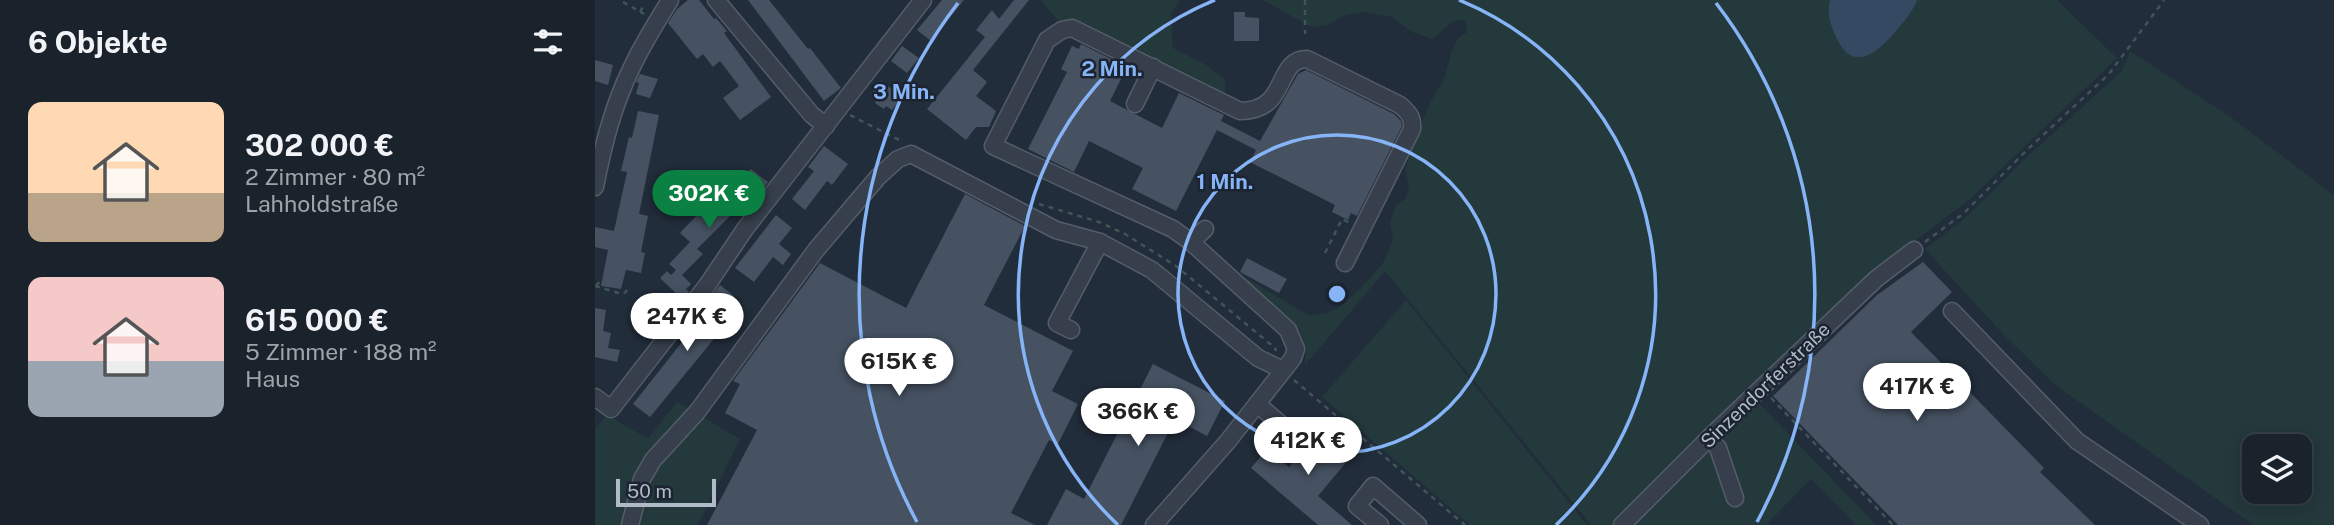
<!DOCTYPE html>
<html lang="de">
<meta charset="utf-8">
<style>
:root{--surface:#1a222c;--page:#272f38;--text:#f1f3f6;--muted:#9fa4a9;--line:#383f48;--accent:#0b8043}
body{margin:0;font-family:"Public Sans",sans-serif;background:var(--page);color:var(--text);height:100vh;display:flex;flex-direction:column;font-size:26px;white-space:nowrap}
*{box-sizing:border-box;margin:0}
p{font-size:23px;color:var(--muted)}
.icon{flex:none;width:38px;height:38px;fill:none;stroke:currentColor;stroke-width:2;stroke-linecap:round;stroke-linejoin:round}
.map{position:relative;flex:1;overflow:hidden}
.side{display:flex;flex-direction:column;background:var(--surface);width:595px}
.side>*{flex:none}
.tools{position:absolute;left:1647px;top:434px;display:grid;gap:14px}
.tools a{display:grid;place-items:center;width:70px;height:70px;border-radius:14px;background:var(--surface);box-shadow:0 4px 18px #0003,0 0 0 2px var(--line);font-size:35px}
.scale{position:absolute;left:21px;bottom:18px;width:100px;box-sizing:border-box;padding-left:7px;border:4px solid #b1bac7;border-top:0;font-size:19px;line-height:24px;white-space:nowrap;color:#b1bac7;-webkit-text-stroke:5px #1b2430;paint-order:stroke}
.price{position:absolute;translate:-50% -60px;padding:0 16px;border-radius:24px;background:#fff;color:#222;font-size:23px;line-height:46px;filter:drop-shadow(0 2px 4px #0008)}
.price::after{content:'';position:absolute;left:50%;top:42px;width:21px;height:16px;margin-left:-10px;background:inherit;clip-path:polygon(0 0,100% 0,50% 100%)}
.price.on{background:var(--accent);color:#fff}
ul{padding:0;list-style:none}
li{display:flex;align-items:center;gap:21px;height:175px;padding:0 28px}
li span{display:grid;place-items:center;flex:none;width:196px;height:140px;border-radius:14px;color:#555}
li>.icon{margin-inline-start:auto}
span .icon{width:84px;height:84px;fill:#fffc;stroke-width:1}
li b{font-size:30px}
h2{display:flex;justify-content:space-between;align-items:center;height:84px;padding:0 28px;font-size:30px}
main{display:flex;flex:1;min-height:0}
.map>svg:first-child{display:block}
</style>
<main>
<section class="side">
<h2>6 Objekte<svg class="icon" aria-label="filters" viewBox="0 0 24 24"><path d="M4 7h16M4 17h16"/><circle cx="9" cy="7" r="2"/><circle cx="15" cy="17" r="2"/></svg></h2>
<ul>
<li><span style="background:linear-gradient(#ffd9b3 65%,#b9a48a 0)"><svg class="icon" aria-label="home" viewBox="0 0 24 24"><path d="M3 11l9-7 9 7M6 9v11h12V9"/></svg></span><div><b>302 000 €</b><p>2 Zimmer · 80 m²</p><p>Lahholdstraße</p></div></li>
<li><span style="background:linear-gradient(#f6c9c9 60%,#9aa5b1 0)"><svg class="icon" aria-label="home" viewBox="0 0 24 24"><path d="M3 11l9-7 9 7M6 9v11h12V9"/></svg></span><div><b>615 000 €</b><p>5 Zimmer · 188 m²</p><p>Haus</p></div></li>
</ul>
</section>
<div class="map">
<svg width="1739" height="525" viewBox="0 0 1739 525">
<rect width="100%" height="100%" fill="#222d3b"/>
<g fill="#24393c" fill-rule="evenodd">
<path d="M446,0H585L576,14L578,48L611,65L630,79V95C599,78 568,63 536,48C513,38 489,24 464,22Z"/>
<path d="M668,0H1462L1522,58L1375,199L1275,275L1019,525H996L790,271L710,365L711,349L705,330L641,272L713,315L730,314L745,307L766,288L788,263L798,239L795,222L801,206L811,198L814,184L810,171L815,151L835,103L849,79L857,50L863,38L872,32L870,20L858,21L837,39L817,32L797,17L766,12L748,16L732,25L716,27Z"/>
<path d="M1535,51L1637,118L1739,195V525H1660L1647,517L1459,384L1408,334L1330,249L1371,217L1434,155L1527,71ZM1659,446H1704V492H1659Z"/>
<path d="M811,300L992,525H875L727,397Z"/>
<path d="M82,402L145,439L103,525H0V429L12,415L53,439Z"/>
<path d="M1163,402L1281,525H1261L1216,479L1171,525H1033Z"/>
</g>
<path fill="#364962" d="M1235,0H1322C1317,13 1309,21 1300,32C1282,53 1258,74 1241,37C1235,24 1232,14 1235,0Z"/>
<g fill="#465262">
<path d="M93,0H104L119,19L121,18L132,31L129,33L176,97L145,120L128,98L144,86L125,61L118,67L108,54L102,59L73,23L82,9Z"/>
<path d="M153,0H174L213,49L215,48L246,88L229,101Z"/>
<path d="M347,0H369L336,41L322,30Z"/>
<path d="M419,0H434L378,70L392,82L381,96L401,111L394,127H381L371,140L332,109L390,37L381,30L397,10L404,19Z"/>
<path d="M639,12H650V17L664,18V41H639Z"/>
<path d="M486,44L532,67L515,101L567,128L584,93L629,115L626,121L665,141L703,74L711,70L799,114L806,121L807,126L762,216L756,213L753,220L737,212L740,205L655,162L661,150L622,130L581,211L537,189L548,168L494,141L479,172L433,149L472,72L466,69L477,46L484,49Z"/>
<path d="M307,46L324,58L312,73L296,61Z"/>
<path d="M0,60L18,65L13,85L0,81Z"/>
<path d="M45,74L63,79L55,98L41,94L44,83L41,82Z"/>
<path d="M286,81L307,97L297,110L291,106L289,109L280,103L282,99L276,94Z"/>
<path d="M43,111L64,115L44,214L53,216L46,252L50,253L46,273L31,270L26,289L6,286L13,250L0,247V227L19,231L32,172L26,171L34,137L37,138Z"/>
<path d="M229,146L253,164L237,185L232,181L210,210L197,199L219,171L213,167Z"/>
<path d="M156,169L173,182L165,193L161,190L102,249L108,254L87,275L96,284L91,289L94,292L88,300L65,278L72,271L76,275L81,270L74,264L95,242L85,233L108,209L114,215Z"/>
<path d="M370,194L430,226L389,305L478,351L457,391L483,404L463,444L454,440L416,513L440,525H112L162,430L130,413L145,384L138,381L225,263L311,308Z"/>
<path d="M181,215L197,228L184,244L196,254L188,265L178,257L159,282L140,268Z"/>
<path d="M652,258L692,279L684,293L645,272Z"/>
<path d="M1328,262L1357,292L1316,332L1449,468L1445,472L1500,525H1303L1178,396L1282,295Z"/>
<path d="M125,285L139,296L132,305L141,312L55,417L38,404L91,337L97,342L111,324L104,319L120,298L117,295Z"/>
<path d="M0,308L11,310L8,331L16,333L13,348L25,350L22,362L0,357Z"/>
<path d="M558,364L630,401L612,436L580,419L526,525H452L471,489L489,499Z"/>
<path d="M727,428L758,454L723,496L757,525H723L656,468L672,449L694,467L706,453L716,450L718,439Z"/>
</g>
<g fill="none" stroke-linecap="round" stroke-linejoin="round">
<g stroke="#545d69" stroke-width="19">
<g id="minor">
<path d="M121,0L217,115L231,126"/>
<path d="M540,104L558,67"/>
<path d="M0,187C8,146 18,105 37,67C48,43 62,22 75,0"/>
<path d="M596,242L610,229"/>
<path d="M1357,311L1482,441L1605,525"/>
<path d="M476,330L462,323L505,242L557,270L663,358L688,370"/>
<path d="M0,397L16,409L113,284L150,229L328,0"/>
<path d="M662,404L708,443"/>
<path d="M1114,438L1123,448L1140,498"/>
<path d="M35,525L47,479L58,460L102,412L221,250L283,177L303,159L316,154L461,230L505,242"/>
<path d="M559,525L633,441L698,358L701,349L693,330L596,242L578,229L398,146L452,40L467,30L477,28L645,111C695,111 679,59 712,59L805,105C814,113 818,117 817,129L750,263"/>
<path d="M785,525L762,506L778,486L823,525"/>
<path d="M1027,525L1114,438L1281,279L1319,250"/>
</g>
</g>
<g stroke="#3f5556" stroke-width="2.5" stroke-dasharray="5 5" stroke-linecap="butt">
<path d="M710,0V34"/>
<path d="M28,2L49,14"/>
<path d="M45,12L49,5"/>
<path d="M255,115L308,142"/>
<path d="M444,204L504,222L530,234L581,266L680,348L681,351"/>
<path d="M1330,242L1369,213L1433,149L1514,74L1569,0"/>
<path d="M730,253L747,219L755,223"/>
<path d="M0,286L27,294L31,292L32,287"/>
<path d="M1,286L7,279"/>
<path d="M699,380L870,525"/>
<path d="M1176,398L1298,525"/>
</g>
<use href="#minor" stroke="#363f4b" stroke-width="16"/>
</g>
<g fill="none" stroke="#86b4f7" stroke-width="3.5">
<circle cx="742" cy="294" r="159"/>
<path d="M523 525A318 318 0 0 1 620 0M864 0A318 318 0 0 1 961 525"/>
<path d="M322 522A478 478 0 0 1 363 3M1121 3A478 478 0 0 1 1162 522"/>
</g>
<g text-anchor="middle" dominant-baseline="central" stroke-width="5" stroke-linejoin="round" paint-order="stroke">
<g font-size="19" fill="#b1bac7" stroke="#1b2430">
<text transform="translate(1170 385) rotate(-44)">Sinzendorferstraße</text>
</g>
</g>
<circle cx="742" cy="294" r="10" fill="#86b4f7" stroke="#1b2430" stroke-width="3.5"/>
<g font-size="21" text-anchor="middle" font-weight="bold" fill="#86b4f7" stroke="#1b2430" stroke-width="5" stroke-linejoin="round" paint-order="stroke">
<text x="517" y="76">2 Min.</text>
<text x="309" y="99">3 Min.</text>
<text x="630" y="189">1 Min.</text>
</g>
</svg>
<div class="tools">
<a><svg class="icon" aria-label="layers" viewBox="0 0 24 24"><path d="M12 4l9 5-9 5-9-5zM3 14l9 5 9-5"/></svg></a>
</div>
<div class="scale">50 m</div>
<b class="price on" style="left:114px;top:230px">302K €</b>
<b class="price" style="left:92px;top:353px">247K €</b>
<b class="price" style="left:304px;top:398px">615K €</b>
<b class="price" style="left:1322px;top:423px">417K €</b>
<b class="price" style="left:543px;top:448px">366K €</b>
<b class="price" style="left:713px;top:477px">412K €</b>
</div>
</main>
